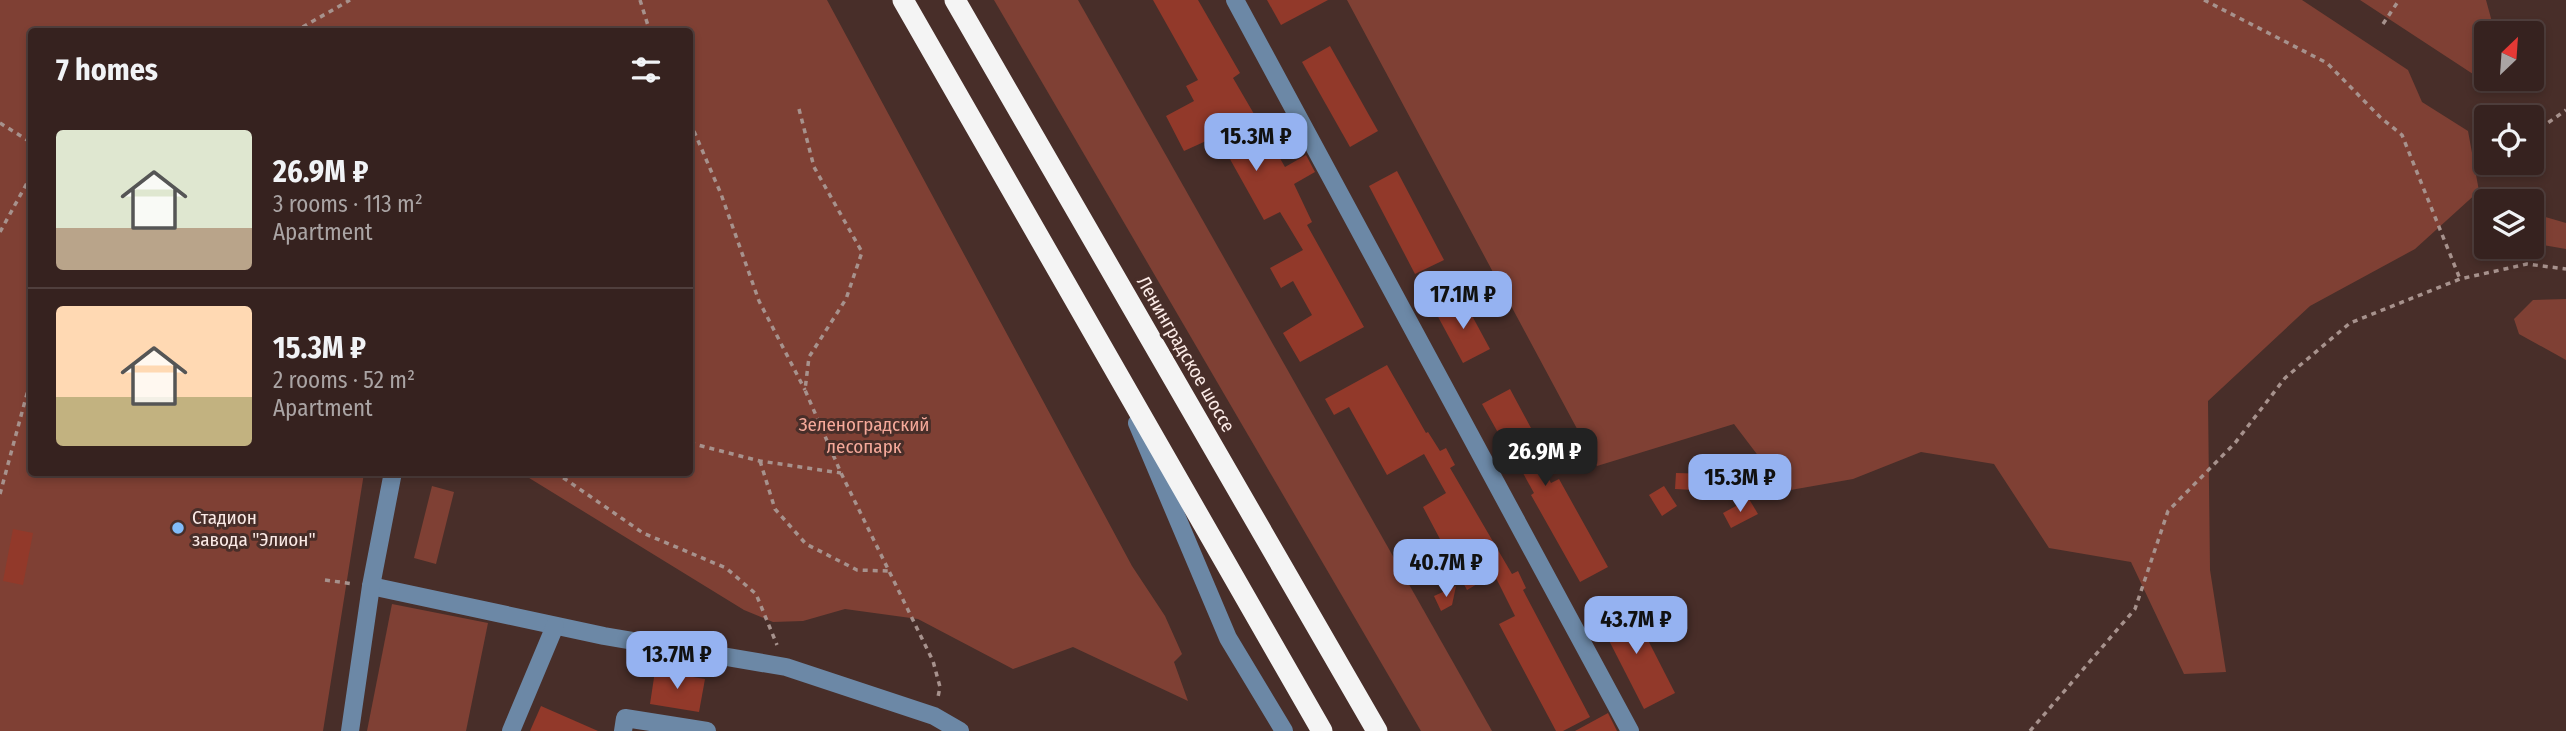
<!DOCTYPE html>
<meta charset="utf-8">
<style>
:root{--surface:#36221f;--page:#412f2c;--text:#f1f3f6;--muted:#aaa4a4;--line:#503f3d;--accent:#95b2f1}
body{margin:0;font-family:"Fira Sans Condensed",sans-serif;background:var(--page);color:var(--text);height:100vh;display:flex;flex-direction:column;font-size:26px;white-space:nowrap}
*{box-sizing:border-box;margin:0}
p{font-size:23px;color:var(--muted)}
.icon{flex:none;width:38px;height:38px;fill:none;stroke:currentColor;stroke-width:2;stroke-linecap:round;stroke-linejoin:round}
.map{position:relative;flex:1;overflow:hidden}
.side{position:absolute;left:28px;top:28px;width:665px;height:448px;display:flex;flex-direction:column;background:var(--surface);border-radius:7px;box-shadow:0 4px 10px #0003,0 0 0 2px var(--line)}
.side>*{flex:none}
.needle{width:46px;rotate:25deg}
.fabs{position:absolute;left:2474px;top:21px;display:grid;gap:14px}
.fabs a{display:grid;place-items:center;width:70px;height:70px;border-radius:7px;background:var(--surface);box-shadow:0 4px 10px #0003,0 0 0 2px var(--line);font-size:35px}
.price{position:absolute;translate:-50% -60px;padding:0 16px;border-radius:14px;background:var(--accent);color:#111;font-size:23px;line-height:46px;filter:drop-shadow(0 2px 4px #0008)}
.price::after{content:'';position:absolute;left:50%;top:42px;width:21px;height:16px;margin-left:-10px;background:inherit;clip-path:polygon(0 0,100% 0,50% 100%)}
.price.on{background:#222;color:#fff}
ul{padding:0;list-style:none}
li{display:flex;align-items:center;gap:21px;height:175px;padding:0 28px}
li+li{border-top:2px solid var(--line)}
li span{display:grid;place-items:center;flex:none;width:196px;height:140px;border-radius:7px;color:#555}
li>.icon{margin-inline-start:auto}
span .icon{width:84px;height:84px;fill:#fffc;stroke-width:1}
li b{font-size:30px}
h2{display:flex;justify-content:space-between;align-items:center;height:84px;padding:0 28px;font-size:30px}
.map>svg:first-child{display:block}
</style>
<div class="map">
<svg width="2566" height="731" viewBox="0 0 2566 731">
<rect width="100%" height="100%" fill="#482e29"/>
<g fill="#7f4034">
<path d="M0,0H827L1132,566L1165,616L1182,654L1174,662L1188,701L1073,647L1013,669L918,619L845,609L803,621L773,622L744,610L521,473L690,472V32H32V472L364,473L323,731H0Z"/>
<path d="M994,0H1078L1492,731H1421Z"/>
<path d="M1347,0H2302L2408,70L2422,102L2468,131L2479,191L2415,249L2310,306L2208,401L2210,570L2226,672L2184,674L2131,562L2049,548L1994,464L1921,452L1853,479L1785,491L1734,424L1597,466Z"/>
<path d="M2360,0H2486L2495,33H2487V66L2476,76Z"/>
<path d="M2542,216L2566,223V249L2532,243V219Z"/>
<path d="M2566,299V360L2519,334L2514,319L2533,300Z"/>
<path d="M432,486L454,492L436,564L414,558Z"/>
<path d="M392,604L488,623L466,731H367Z"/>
</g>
<g fill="#92392a">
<path d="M1153,0H1198L1240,73L1233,78L1285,167L1306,155L1315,172L1294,184L1312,222L1307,225L1364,327L1300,362L1283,333L1312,315L1293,281L1281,288L1270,268L1303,250L1280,212L1264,220L1226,152L1214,158L1206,141L1184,151L1166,116L1194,101L1186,86L1198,80Z"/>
<path d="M1267,0H1328L1281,25Z"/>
<path d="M1330,46L1378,131L1350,147L1302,62Z"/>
<path d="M1397,171L1444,260L1415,274L1369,186Z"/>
<path d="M1463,299L1490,349L1463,363L1436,313Z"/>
<path d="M1387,365L1426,433L1428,432L1440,451L1446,448L1455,465L1450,468L1512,574L1518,571L1526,588L1523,590L1590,717L1563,731H1556L1499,624L1515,616L1494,574L1467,590L1423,507L1446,493L1424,454L1387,475L1349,407L1334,415L1325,399Z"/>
<path d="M1510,389L1538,441L1531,445L1551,483L1559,479L1608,567L1580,582L1531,495L1534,493L1513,455L1511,456L1482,404Z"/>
<path d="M1676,473L1713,474L1712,491L1675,489Z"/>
<path d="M1664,486L1677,506L1662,516L1649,495Z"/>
<path d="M1749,499L1758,514L1731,528L1723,513Z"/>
<path d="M13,529L33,533L23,585L3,581Z"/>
<path d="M1456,586L1452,605L1441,611L1434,596Z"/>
<path d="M1629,603L1675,693L1644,709L1598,619Z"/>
<path d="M655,671L705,679L699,712L650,704Z"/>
<path d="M541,706L598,731H530Z"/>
<path d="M1608,713L1617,731H1575Z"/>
</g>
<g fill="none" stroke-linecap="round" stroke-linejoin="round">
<g stroke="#a7928d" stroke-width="3.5" stroke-dasharray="5 5" stroke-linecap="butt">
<path d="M640,0L650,32"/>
<path d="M2204,0L2327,63L2380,117L2402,135L2460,279"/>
<path d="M2383,24L2399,0"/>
<path d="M294,32L350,0"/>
<path d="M799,109L814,167L862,252L846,299L809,357L805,390L841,473L933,661L940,687L938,697"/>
<path d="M690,122L721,194L759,301L805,390"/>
<path d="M0,123L32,143"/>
<path d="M2532,134L2566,110"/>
<path d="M0,232L32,174"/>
<path d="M690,443L760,461L841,473"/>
<path d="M760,461L775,509L806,544L857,570L888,571"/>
<path d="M555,472L643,533L726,568L756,594L777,645"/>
<path d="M0,494L32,375"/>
<path d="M325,580L354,584"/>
<path d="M2030,731L2135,609L2168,511L2235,443L2285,378L2350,323L2460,279L2527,264L2566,269"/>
</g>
<g stroke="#6c88a6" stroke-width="18">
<path d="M1235,0L1630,731"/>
<path d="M1137,423L1228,638L1284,731"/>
<path d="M371,586L604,636L786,667L934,716L960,731"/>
<path d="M350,731L371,586L393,472"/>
<path d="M511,731L555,626"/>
<path d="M623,731L625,718L707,731"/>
</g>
<g stroke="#f4f4f4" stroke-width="21">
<path d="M903,0L1322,731"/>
<path d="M955,0L1377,731"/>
</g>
</g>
<circle fill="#81bcfa" stroke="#482e29" stroke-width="2.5" cx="178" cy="528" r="7"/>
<g text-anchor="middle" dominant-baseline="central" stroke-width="6" stroke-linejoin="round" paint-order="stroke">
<g font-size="19" fill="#fbeae6" stroke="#482e29">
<text transform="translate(1186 354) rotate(60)">Ленинградское шоссе</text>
</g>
<g font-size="19" fill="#f5a99a" stroke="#482e29">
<text x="864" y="424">Зеленоградский<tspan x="864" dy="22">лесопарк</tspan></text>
</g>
<g font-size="19" fill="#fbeae6" stroke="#482e29" text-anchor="start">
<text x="192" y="517">Стадион<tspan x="192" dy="22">завода "Элион"</tspan></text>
</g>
</g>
</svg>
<div class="fabs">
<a><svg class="needle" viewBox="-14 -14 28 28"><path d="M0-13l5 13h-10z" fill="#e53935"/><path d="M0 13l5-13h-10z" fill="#aaa4a4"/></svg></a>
<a><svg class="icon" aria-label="locate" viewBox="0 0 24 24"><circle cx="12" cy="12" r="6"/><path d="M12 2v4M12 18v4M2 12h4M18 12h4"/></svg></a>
<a><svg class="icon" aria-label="layers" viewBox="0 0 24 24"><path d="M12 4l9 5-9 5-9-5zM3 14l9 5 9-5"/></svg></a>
</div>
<b class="price" style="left:1256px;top:173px">15.3M ₽</b>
<b class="price" style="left:1463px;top:331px">17.1M ₽</b>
<b class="price on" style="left:1545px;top:488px">26.9M ₽</b>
<b class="price" style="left:1740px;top:514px">15.3M ₽</b>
<b class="price" style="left:1446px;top:599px">40.7M ₽</b>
<b class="price" style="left:1636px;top:656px">43.7M ₽</b>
<b class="price" style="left:677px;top:691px">13.7M ₽</b>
<section class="side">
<h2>7 homes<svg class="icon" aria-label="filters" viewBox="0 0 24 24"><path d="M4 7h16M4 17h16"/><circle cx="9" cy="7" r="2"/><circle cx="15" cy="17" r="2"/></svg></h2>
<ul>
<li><span style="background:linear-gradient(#dfe7d0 70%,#b9a48a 0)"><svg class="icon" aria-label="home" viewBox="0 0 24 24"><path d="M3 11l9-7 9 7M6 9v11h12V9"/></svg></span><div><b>26.9M ₽</b><p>3 rooms · 113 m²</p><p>Apartment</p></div></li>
<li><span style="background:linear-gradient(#ffd9b3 65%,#c2b280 0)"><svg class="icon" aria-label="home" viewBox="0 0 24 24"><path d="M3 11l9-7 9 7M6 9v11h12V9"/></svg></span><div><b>15.3M ₽</b><p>2 rooms · 52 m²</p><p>Apartment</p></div></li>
</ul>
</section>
</div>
